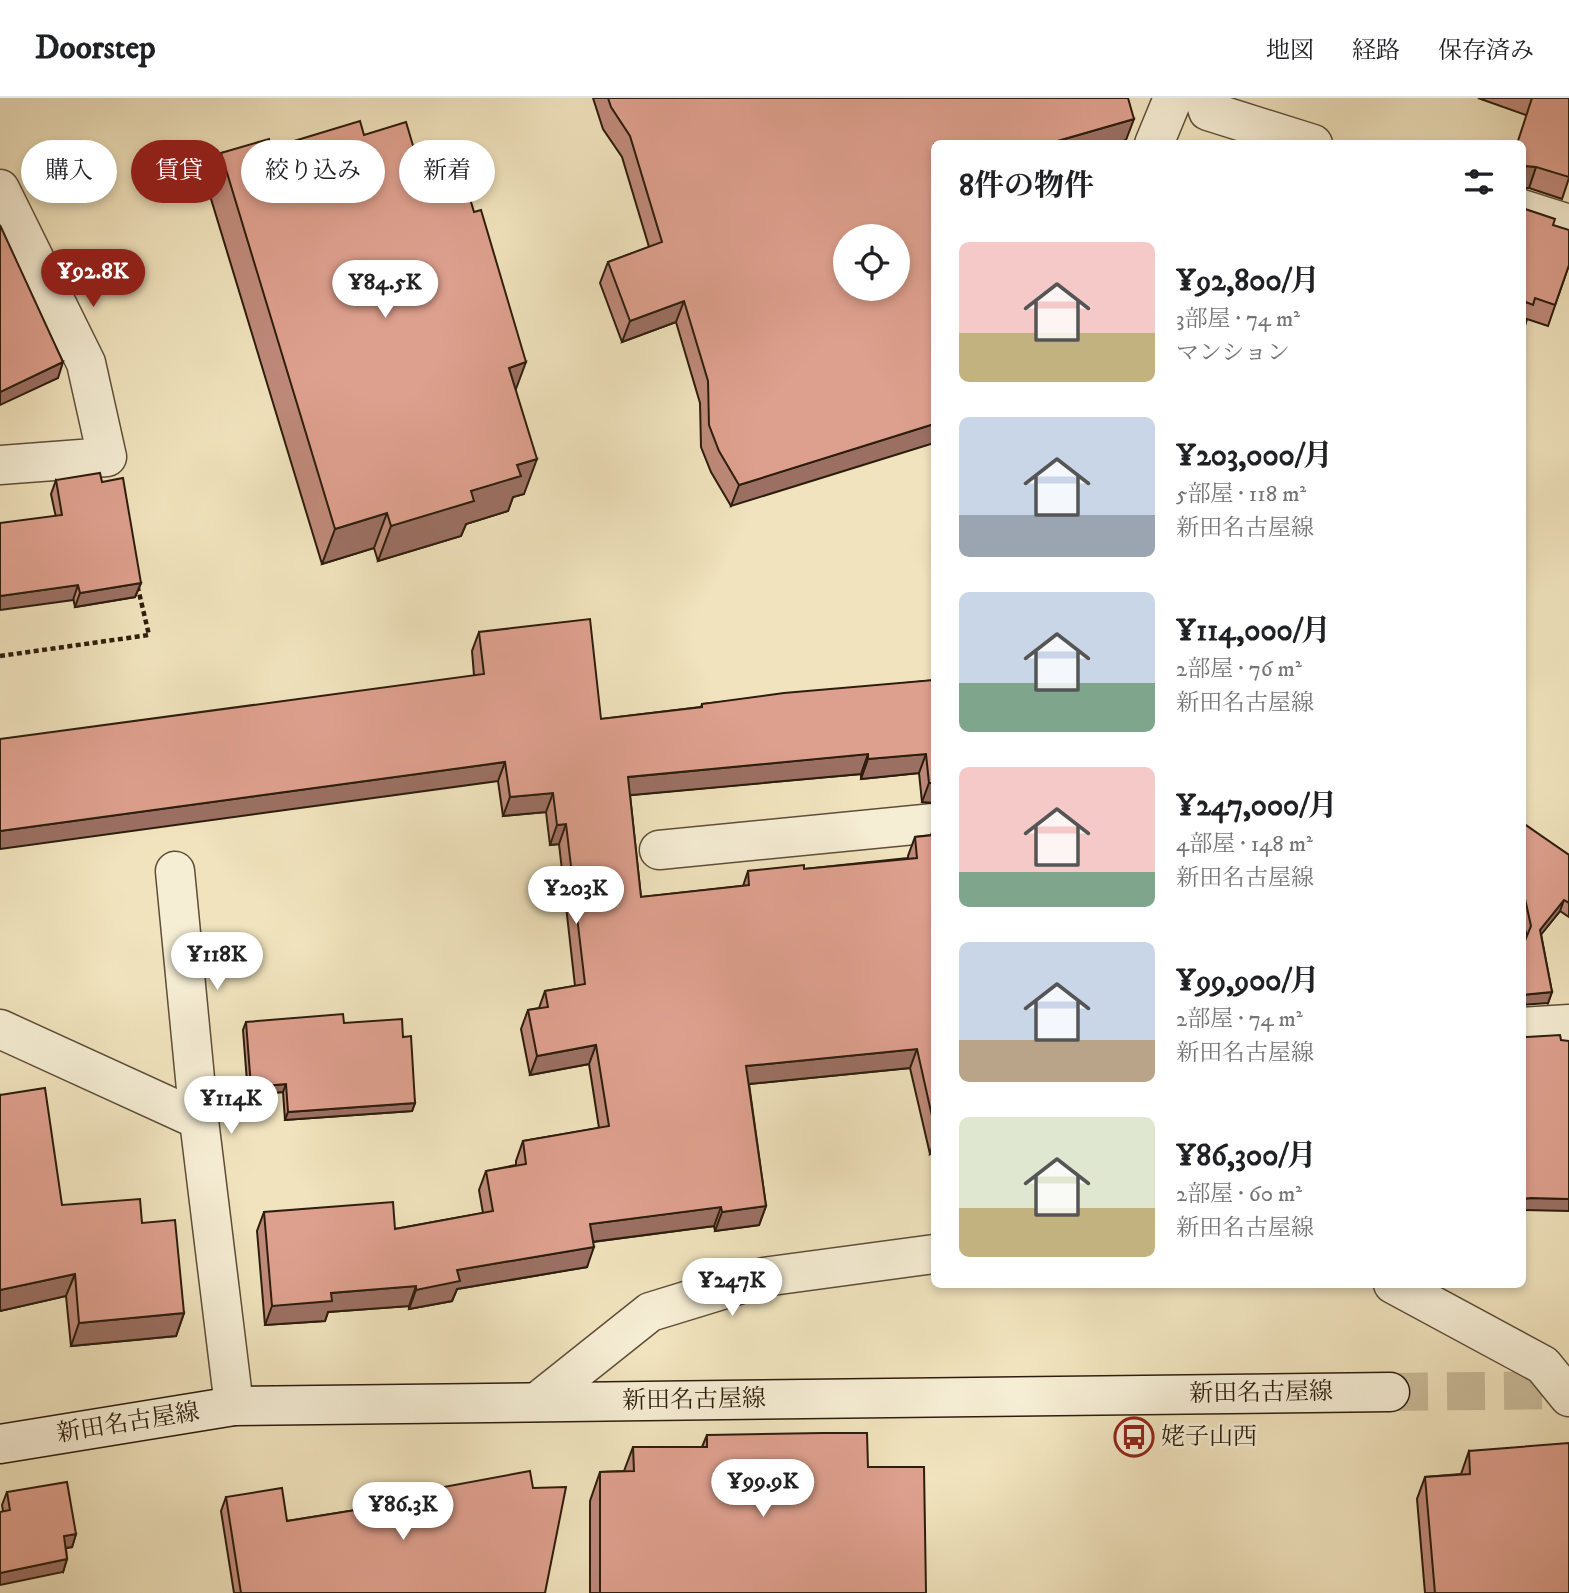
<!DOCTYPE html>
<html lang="ja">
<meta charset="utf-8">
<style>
:root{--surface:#fff;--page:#f2f2f2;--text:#202124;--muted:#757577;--line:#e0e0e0;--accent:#8f2418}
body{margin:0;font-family:"IM FELL DW Pica","Noto Serif JP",serif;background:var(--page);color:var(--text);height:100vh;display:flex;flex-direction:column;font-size:26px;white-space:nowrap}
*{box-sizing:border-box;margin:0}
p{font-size:23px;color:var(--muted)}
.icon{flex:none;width:38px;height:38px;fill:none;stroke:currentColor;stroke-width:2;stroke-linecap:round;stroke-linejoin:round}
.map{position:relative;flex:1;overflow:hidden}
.sheet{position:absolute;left:931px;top:42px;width:595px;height:1148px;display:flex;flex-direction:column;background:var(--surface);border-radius:10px;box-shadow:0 4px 10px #0003}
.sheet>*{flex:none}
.hud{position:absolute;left:21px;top:42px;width:665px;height:63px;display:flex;gap:14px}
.buttons{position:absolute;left:833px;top:126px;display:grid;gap:14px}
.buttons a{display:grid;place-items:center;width:77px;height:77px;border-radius:50%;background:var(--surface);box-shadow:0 4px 10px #0003;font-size:35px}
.price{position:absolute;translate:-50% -60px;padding:0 16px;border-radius:24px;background:#fff;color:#222;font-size:23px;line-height:46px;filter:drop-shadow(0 2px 4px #0008)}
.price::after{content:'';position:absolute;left:50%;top:42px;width:21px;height:16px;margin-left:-10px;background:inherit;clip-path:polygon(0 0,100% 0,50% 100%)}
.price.on{background:var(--accent);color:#fff}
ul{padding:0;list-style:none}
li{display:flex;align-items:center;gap:21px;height:175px;padding:0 28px}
li span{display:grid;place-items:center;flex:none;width:196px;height:140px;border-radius:10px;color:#555}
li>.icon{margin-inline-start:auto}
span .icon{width:84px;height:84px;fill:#fffc;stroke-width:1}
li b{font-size:30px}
h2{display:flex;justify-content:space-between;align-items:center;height:84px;padding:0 28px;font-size:30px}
.pill{padding:0 24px;border-radius:32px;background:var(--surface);box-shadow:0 4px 10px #0003;font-size:24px;line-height:63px}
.pill.on{background:var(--accent);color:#fff}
header{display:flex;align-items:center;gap:42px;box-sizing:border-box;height:98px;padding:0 35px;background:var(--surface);border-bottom:2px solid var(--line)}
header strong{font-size:33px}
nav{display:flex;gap:38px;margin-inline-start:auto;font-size:24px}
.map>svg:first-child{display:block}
</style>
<header>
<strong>Doorstep</strong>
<nav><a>地図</a><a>経路</a><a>保存済み</a></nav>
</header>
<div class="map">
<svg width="1569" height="1495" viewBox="0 0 1569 1495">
<rect width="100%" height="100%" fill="#f0e3bd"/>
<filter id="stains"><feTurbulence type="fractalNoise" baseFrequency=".00286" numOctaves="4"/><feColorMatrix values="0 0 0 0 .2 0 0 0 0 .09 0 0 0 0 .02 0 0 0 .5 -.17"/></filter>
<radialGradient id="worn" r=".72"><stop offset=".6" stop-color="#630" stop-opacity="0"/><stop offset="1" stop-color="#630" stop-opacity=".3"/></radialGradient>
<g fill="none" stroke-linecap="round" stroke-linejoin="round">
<path stroke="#c9bb9a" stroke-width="38" stroke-dasharray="38 19" stroke-linecap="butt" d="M1390,1294L1569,1292"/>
<g stroke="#5e4e39" stroke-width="41">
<g id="street">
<path d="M1204,0L1208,13L1313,46"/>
<path d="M1154,46L1173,0"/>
<path d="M0,91L86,265L107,359L0,367"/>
<path d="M1522,111L1569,126"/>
<path d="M659,752L934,725"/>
<path d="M175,773L199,1022"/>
<path d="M1522,929L1569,926"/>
<path d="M0,931L199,1022L234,1308"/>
<path d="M1393,1186L1543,1267L1569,1299"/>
<path d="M537,1304L650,1214L764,1179L934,1156"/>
</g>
</g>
<g stroke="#2d1d0d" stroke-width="41">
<path id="secondary" d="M0,1346L234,1308L1390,1294"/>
</g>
<path stroke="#2d1d0d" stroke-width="4.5" stroke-dasharray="5 3.5" stroke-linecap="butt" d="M0,558L149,537L137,486"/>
<use href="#street" stroke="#f5edd4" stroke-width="38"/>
<use href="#secondary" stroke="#f5edd4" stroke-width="38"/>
</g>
<g fill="#bf8a7a" stroke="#2d1d0d" stroke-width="2">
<path d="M593,0H1128L1126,42L934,46L731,408L711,374L701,349L700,305L676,224L622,244L600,185L608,164L649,149L622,59L603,31Z"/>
<path d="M1478,0H1569V80L1562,101L1529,90L1526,17Z"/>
<path d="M364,37L420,71L516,293L524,396L513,399L508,413L466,426L461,438L378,463L374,450L322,466L208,91L221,55L271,50Z"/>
<path d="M1522,110L1553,127L1569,167L1548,228L1527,221L1525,228L1522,227Z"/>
<path d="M56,382L141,485L135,499L75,509L51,396Z"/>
<path d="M479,534L601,621L701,609L702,606L934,582V705L922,704L919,675L861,681V676L630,697L641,799L743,788L748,773L804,771L908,760V758L915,739L931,737L934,728V1054L930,1056L910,970L749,986L766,1108L759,1127L715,1133L714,1128L593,1144L587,1169L457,1191L452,1203L409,1211V1208L328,1214L325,1223L265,1227L257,1133L264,1114L395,1131L483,1115L479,1092L486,1073L516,1067V1063L523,1043L599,1030L589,966L530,977L521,931L528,912L539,910L545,893L575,888L559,746L550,747L546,714L503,718L498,683L474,577L472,553Z"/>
<path d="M1522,726L1569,757V819L1560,813L1541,836L1552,894L1548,905L1527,839L1522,819Z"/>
<path d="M246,924L344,925L403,939L415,1005L412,1013L285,1022L283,994L248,997L243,932Z"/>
<path d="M0,997L62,1107L142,1125L184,1215L176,1238L71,1248L66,1198L0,1213Z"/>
<path d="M707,1337L868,1369L926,1495H590V1403L600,1374L624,1373L633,1349H702Z"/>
<path d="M1469,1353L1569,1495H1425L1417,1401L1425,1379L1461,1376Z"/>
<path d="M422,1393L545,1495H234L221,1413L226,1399L287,1423L419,1402Z"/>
<path d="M7,1394L76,1436L72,1449L66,1450L67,1461L63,1474L3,1413L2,1407Z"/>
</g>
<g fill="#9b7063" stroke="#2d1d0d" stroke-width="2">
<path d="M1134,21L1126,42L1115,46H1047Z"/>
<path d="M1526,68L1536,69L1529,90H1522V70Z"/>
<path d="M684,203L676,224L622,244L630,223Z"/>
<path d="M63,264L58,280L0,307V294Z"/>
<path d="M526,264L513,299L509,270Z"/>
<path d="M934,326V345L731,408L739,387Z"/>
<path d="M537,361L524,396L513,399L508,413L466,426L461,438L378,463L391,428L471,393L517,367Z"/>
<path d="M387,415L374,450L322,466L335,431Z"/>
<path d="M141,485L135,499L75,509L80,495Z"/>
<path d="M78,487L73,502L0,512V498Z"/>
<path d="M868,656L861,676L621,698L628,679Z"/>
<path d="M926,656L919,675L861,681L868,661Z"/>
<path d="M505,664L498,683L0,751V733Z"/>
<path d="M929,685H934V705L922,704Z"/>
<path d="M553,695L546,714L503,718L510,699Z"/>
<path d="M566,726L559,746L550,747L557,727Z"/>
<path d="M1564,802L1560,813L1536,843L1540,832Z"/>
<path d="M1552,894L1548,905L1522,907V897Z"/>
<path d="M596,947L589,966L530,977L537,958Z"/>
<path d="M917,951L910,970L739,987L746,968Z"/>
<path d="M286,986L283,994L248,997L251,989Z"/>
<path d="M415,1005L412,1013L285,1022L288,1014Z"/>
<path d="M934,1042V1054L930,1056Z"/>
<path d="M1531,1100L1569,1101V1113L1522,1112V1101Z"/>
<path d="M766,1108L759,1127L715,1133L722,1114Z"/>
<path d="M721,1109L714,1128L583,1145L590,1126Z"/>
<path d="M594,1149L587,1169L457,1191L452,1203L409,1211L416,1192L457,1172Z"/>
<path d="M75,1176L66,1198L0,1213V1192Z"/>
<path d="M416,1188L409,1208L328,1214L325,1223L265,1227L272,1208L331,1195Z"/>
<path d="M184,1215L176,1238L71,1248L79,1225Z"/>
<path d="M76,1436L72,1449L59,1451L64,1438Z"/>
<path d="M67,1461L63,1474L0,1487V1475Z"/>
</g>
<g fill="#dea08e" stroke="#2d1d0d" stroke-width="2" fill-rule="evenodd">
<path d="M608,0H1128L1134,21L1047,46H934V326L739,387L719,353L709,327L708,283L684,203L630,223L608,164L662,144L630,38L611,9ZM845,138H898V191H845Z"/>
<path d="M1532,0H1569V79L1536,69L1526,68L1522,70V46H1517Z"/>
<path d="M360,23L364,37L406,24L420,71L458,60L474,114L481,112L526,264L509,270L537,361L517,367L521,378L471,393L474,403L391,428L387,415L335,431L221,55L269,41L271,50Z"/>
<path d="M1522,110L1555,121L1553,127L1569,132V167L1555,207L1535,200L1533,207L1526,204L1522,213Z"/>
<path d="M0,127L63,264L0,294Z"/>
<path d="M100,375L102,384L123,380L141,485L80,495L78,487L0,498V425L62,417L56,382Z"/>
<path d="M590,521L601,621L702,609V606L784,595L934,582V685H929L926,656L868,661V656L628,679L641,799L749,787L748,773L804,767V771L917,760L915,739L934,737V1027L917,951L746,968L766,1108L722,1114L721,1109L590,1126L594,1149L457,1172L460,1183L416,1192V1188L331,1195L332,1203L272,1208L264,1114L393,1104L395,1131L493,1113L486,1073L526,1066L523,1043L609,1028L596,947L537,958L528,912L548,909L545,893L585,886L566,726L557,727L553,695L510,699L505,664L0,733V641L484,576L479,534Z"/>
<path d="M1523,725L1569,757V805L1564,802L1540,832L1552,894L1522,897V850L1531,828L1522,787Z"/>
<path d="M343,916L344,925L402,921L403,939L411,938L415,1005L288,1014L286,986L251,989L246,924Z"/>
<path d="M1560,937L1561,942L1569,943V1101L1531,1100L1522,1101V938L1527,939Z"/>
<path d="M45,990L62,1107L140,1101L142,1125L175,1122L184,1215L79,1225L75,1176L0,1192V997Z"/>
<path d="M823,1335H867L868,1369H924L926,1495H600V1374L634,1373L633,1349H707V1337Z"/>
<path d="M1569,1345V1495H1435L1425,1379L1470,1376L1469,1353Z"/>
<path d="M530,1373L533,1390L566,1389L545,1495H241L226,1399L282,1390L287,1423L424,1401L422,1393Z"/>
<path d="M67,1384L76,1436L64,1438L67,1461L0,1475V1414L10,1412L7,1394Z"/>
</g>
<defs>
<g id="bus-ring" transform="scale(2.0125)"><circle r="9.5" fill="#f5edd4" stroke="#8f2418" stroke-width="1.5"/><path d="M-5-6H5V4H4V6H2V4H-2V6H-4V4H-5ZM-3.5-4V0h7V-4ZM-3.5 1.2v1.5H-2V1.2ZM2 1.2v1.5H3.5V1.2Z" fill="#8f2418"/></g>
</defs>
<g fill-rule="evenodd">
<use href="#bus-ring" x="1134" y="1339"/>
</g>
<g text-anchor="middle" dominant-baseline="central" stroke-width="5" stroke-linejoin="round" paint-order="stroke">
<g font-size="24" fill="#2d1d0d" stroke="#f5edd4">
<text transform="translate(1261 1295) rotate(-1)">新田名古屋線</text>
<text transform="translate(694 1302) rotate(-1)">新田名古屋線</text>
<text transform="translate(128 1325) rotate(-9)">新田名古屋線</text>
</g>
<g font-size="24" fill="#2d1d0d" stroke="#f5edd4" text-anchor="start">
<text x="1161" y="1339">姥子山西</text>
</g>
</g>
<rect width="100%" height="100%" filter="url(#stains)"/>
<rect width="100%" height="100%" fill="url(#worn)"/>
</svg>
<div class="buttons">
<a><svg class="icon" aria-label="locate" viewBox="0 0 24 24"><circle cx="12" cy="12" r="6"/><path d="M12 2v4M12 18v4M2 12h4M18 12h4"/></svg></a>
</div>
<b class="price on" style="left:93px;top:211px">¥92.8K</b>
<b class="price" style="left:385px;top:222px">¥84.5K</b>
<b class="price" style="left:576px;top:828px">¥203K</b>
<b class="price" style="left:217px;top:894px">¥118K</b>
<b class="price" style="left:231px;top:1038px">¥114K</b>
<b class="price" style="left:732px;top:1220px">¥247K</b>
<b class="price" style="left:763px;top:1421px">¥99.9K</b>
<b class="price" style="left:403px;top:1444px">¥86.3K</b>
<div class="hud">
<a class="pill">購入</a>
<a class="pill on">賃貸</a>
<a class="pill">絞り込み</a>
<a class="pill">新着</a>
</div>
<section class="sheet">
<h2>8件の物件<svg class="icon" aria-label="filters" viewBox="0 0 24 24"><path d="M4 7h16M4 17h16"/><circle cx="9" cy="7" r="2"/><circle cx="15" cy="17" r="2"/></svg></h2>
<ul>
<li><span style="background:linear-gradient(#f6c9c9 65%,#c2b280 0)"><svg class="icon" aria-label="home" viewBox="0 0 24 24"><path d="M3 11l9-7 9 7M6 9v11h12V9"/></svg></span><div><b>¥92,800/月</b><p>3部屋 · 74 m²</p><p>マンション</p></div></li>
<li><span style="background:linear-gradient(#c9d6e8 70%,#9aa5b1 0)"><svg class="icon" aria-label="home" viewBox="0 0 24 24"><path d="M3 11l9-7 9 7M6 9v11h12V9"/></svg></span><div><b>¥203,000/月</b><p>5部屋 · 118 m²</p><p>新田名古屋線</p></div></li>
<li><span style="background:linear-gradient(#c9d6e8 65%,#7fa58c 0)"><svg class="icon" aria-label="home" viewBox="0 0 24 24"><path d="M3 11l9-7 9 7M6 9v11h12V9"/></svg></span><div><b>¥114,000/月</b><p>2部屋 · 76 m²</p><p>新田名古屋線</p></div></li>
<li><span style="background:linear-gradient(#f6c9c9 75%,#7fa58c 0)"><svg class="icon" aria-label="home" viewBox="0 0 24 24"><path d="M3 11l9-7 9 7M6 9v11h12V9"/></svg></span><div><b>¥247,000/月</b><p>4部屋 · 148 m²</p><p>新田名古屋線</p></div></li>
<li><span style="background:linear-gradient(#c9d6e8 70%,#b9a48a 0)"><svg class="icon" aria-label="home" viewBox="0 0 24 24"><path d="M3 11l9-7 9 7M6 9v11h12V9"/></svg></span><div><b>¥99,900/月</b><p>2部屋 · 74 m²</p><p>新田名古屋線</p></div></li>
<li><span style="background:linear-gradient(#dfe7d0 65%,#c2b280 0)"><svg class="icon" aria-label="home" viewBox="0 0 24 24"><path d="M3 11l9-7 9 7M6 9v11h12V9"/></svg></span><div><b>¥86,300/月</b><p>2部屋 · 60 m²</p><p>新田名古屋線</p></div></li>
</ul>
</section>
</div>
